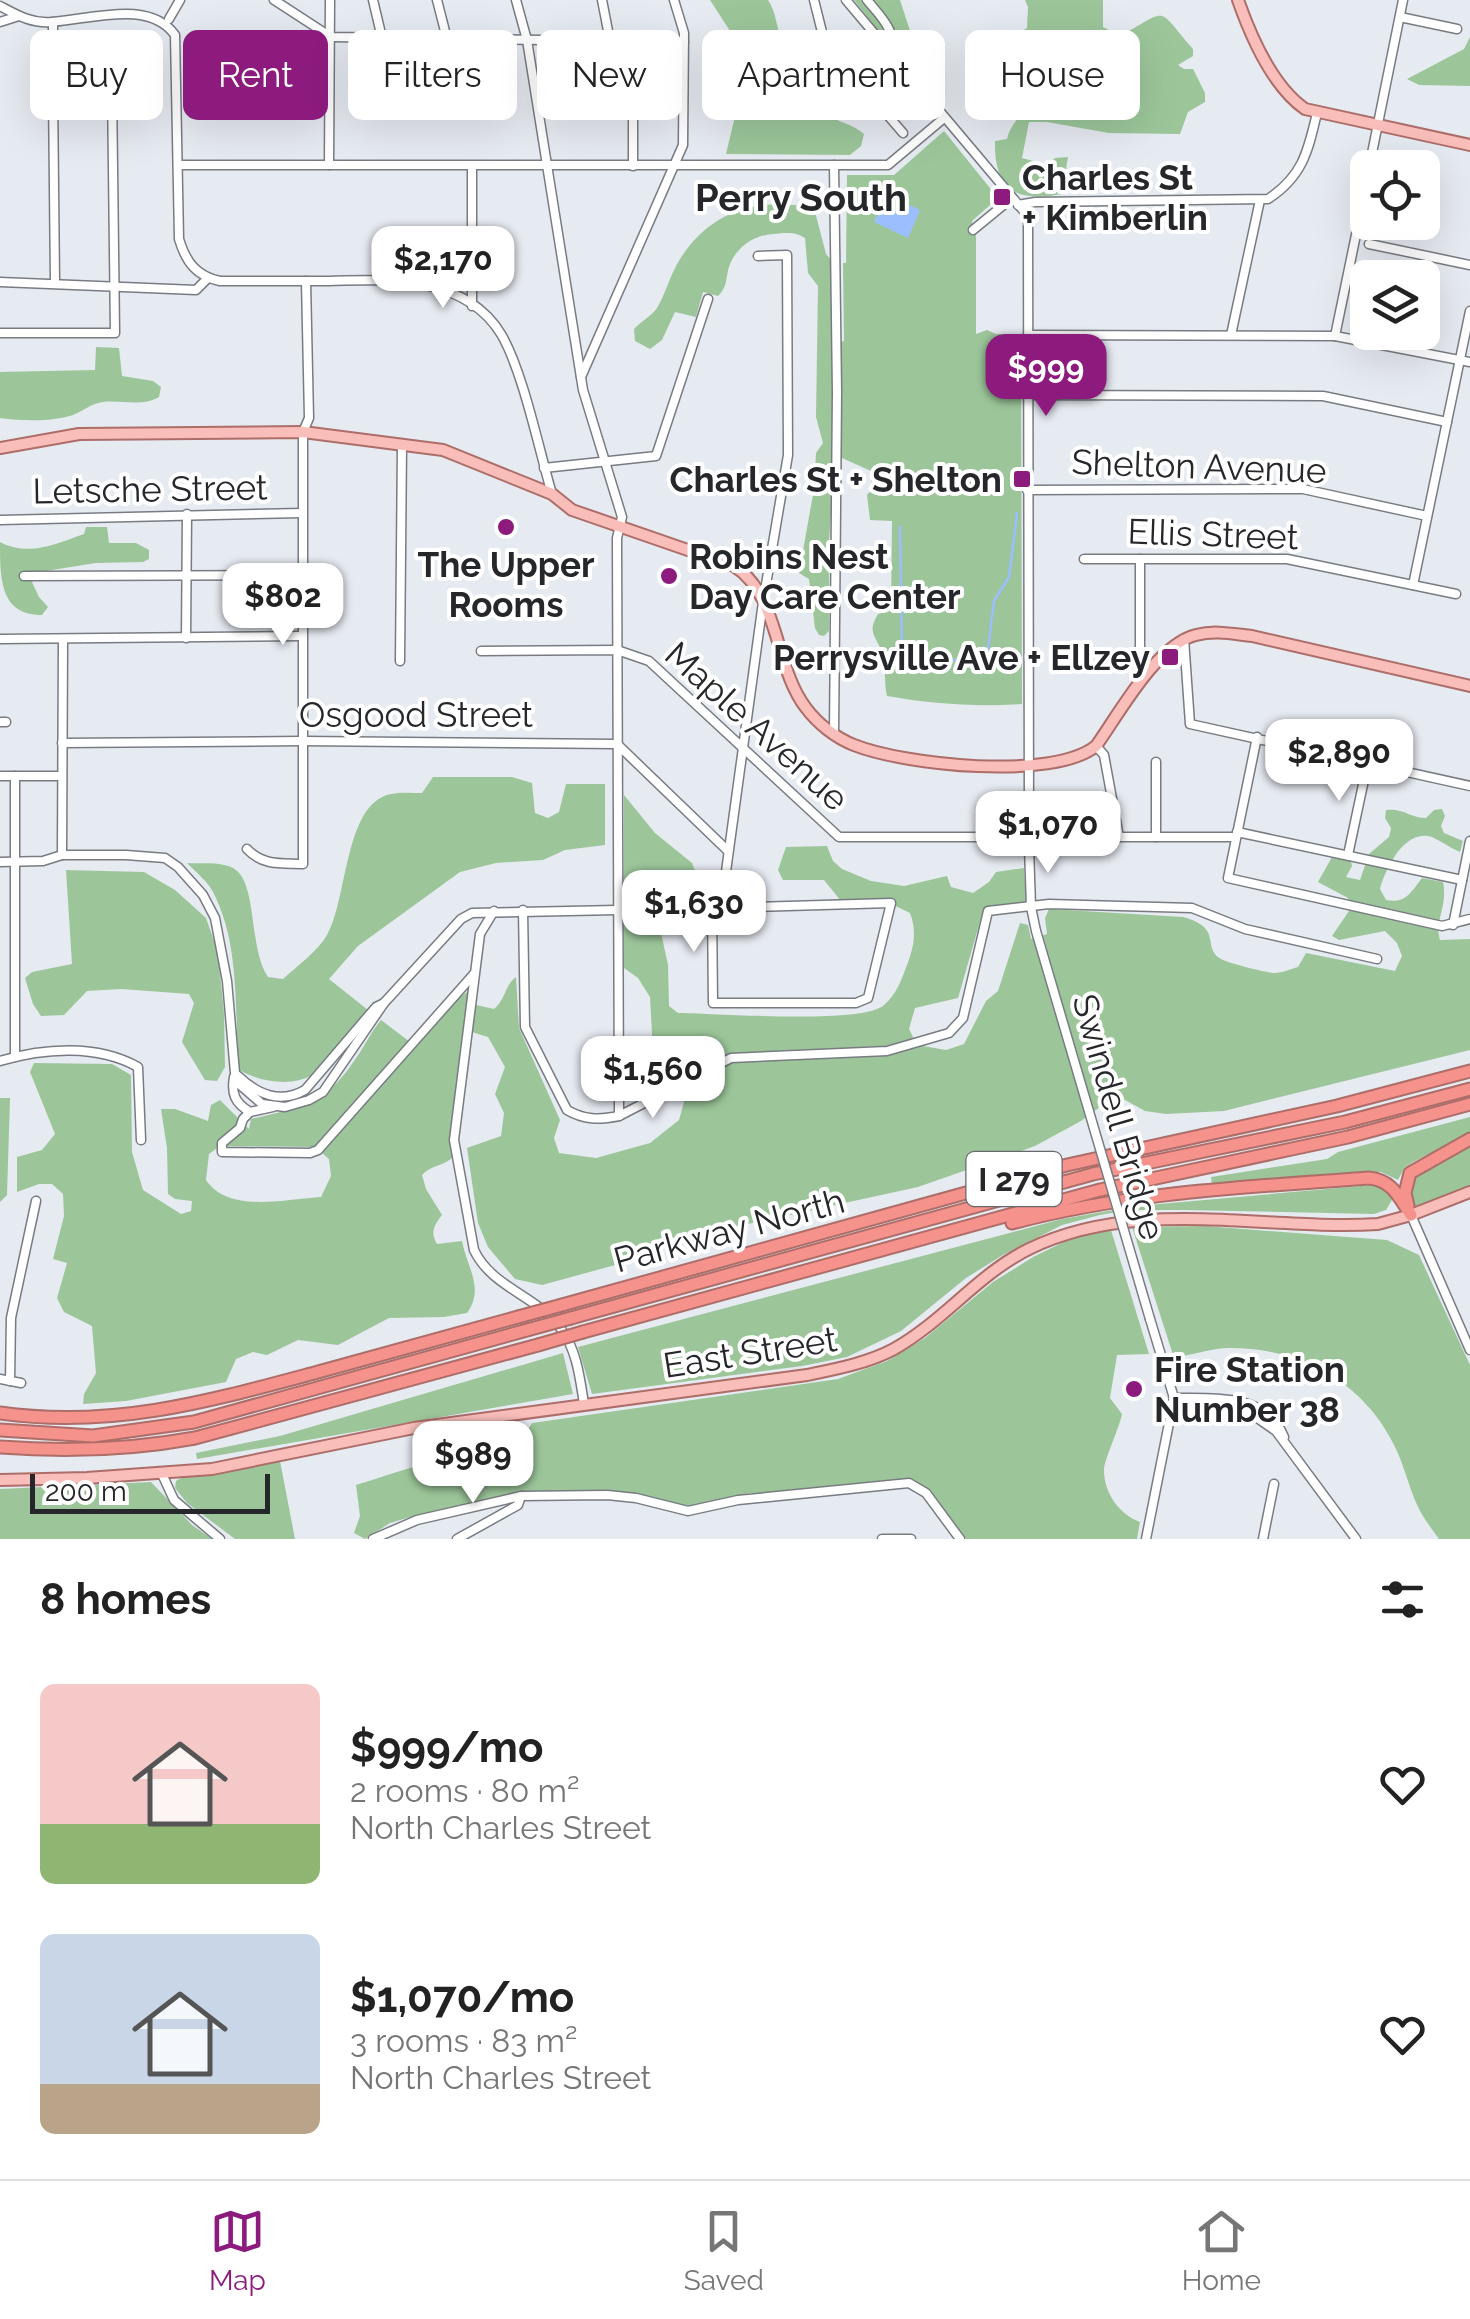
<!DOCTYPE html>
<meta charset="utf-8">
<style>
:root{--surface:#fff;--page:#f6f6f6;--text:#222;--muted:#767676;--line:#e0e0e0;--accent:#8c1b7d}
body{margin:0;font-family:Raleway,sans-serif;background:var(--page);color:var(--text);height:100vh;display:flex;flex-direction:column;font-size:38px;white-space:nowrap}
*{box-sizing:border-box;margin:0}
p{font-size:32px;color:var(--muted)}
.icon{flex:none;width:55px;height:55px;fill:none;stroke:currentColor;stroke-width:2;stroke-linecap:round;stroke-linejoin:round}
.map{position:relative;height:1539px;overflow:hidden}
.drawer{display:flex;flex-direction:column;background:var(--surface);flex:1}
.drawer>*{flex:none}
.hud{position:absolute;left:30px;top:30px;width:1410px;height:90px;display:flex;gap:20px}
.controls{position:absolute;left:1350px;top:150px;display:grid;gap:20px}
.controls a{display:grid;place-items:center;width:90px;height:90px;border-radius:15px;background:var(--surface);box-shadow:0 10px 40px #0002;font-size:50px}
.scale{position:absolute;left:30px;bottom:25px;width:240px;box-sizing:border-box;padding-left:10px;border:5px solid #26272a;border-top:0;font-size:28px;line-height:35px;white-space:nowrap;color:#26272a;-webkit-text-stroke:8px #fff;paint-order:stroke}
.price{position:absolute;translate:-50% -85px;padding:0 22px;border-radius:20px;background:#fff;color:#222;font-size:32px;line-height:65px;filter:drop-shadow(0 2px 5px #0008)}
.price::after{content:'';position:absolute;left:50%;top:60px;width:30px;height:22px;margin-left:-15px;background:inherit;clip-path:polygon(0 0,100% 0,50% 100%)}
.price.active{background:var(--accent);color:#fff}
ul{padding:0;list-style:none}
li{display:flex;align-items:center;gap:30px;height:250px;padding:0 40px}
li span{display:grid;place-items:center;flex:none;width:280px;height:200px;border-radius:15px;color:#555}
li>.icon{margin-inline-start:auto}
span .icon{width:120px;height:120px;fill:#fffc;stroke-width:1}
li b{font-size:42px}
h2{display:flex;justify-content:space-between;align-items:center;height:120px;padding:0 40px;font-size:42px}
.pill{padding:0 35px;border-radius:15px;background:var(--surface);box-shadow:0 10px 40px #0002;font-size:35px;line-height:90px}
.pill.active{background:var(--accent);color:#fff}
.tabs{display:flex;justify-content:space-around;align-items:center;height:140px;border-top:2px solid var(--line);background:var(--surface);font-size:28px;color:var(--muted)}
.tabs a{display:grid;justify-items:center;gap:5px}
.tabs .active{color:var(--accent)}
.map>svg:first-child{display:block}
</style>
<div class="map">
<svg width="1470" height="1539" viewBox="0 0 1470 1539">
<rect width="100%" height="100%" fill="#e6eaf1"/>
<g fill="#9cc69a" fill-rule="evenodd">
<path d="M710,0H768C776,12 776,25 781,38C789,57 813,104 828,115C840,123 853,124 864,134L861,146L850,155L726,154L738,104L730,31Z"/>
<path d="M854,0H900L915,46L907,58L899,57Z"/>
<path d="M1025,0H1103V27L1120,36C1171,8 1155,6 1193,49V56L1178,65L1184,69H1193L1205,93V102L1188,112L1180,134L1109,133L1047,122H1029L1022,158L1048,165L1055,158L1068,157L1062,194C1015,203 994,189 995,141L1007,139C1012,117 1033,110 1038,78L1034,74L1025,78L1024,63L1017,65L1011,72L989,55L986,47L999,46L1027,28L1028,7Z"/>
<path d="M1470,37V86L1419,85L1407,79L1464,49Z"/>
<path d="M944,131L998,198L972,221L976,236V334L987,330L996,334H1021L1022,704C976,707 932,704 887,696C884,683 886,666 882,653C877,636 866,634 878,614L891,610L892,521L870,520L867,495L872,489L871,471L842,458L835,462L829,541V631L824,636L819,635L815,628L809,579L799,573L814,489L816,453L823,443L816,417L818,286L808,273L805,238C794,231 786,233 773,234C754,235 735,248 729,267C725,280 728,286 718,296L703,292L696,317L675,312L662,340L650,349L635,341L634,329C641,321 652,316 657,308C666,293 670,275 680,259C712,209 760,197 814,208L826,254L832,261V343L844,341L843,263H846L847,175H894Z"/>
<path d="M96,347L119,348L122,376L153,381L161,387L159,397C142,407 122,400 103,402C92,403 83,411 73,415C52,422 22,421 0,418V372L95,370Z"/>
<path d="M86,527H107L109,543H136L149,550V559L143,562L96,563L39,572L32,582L39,597L48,607L42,615C0,615 0,579 0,542C29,557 55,544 84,534Z"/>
<path d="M433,777H512L532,783L535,813L548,818L559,812L566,784H605V845L565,850L543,860L496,863L460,872L358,946L329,979L368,1010C357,1024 329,1065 316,1073C293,1088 260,1082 239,1070C234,1012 241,946 213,892C208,882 196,872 187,863C201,864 225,861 236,870C257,886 249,949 268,977L283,979C297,966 318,951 327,935C348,899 344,803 391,794C401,792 412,793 422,793Z"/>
<path d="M624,795L655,833L692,863L699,881L692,900H654L668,965L669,1006L678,1013C713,1013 863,1025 884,1005C896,995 902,979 907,965C914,947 917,931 910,913L883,900L841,901L824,880H783L778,870L786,847L827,846L833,861L842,869L871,881L904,886L947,876L951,887L973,893L989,882L996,872L1024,868L1026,902L984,908L958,998L915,1008L909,1029L917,1045L946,1050L964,1044L986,1001L998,991L1020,923L1028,925L1031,939L1047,934L1045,918L1049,909L1183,917C1224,928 1201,947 1221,959C1228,963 1267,973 1275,973C1282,973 1291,969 1298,967L1306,953L1395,971L1402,956L1397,943L1385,931L1339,940L1332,936L1351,908L1348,898L1318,882L1332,857H1345L1351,861L1352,866L1346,877L1360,880L1369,854L1389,837L1391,828L1385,818L1386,810C1403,808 1411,818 1426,818L1434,810L1442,809L1445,816L1441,826L1444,833L1463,841L1460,852C1450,848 1441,841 1432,837C1404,828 1385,870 1380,889L1386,900C1406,904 1411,892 1422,878L1443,882C1448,908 1434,920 1440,940L1470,939V1050L1224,1111L1166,1114L1145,1111L1116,1095L1081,1121L1035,1146L918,1187L720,1230L654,1241L619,1264L542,1285L515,1279L488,1247L478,1223L467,1148L501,1136L504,1113L495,1094L505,1067L488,1037L472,1032L476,1005L494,1009C506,999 504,986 516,977L519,1028L560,1120L554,1138L559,1153L596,1158L650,1143L679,1120L684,1102L673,1078L653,1052L650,997L638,978L624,968Z"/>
<path d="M66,870L144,872L175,890L206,918L218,952L224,1013L225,1067L217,1081L205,1080L182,1042L194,1003L189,994L121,989L87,991L64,1015L41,1016L33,1004L25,978L32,972L72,964Z"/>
<path d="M470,991L454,1156C444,1167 432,1164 422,1175L426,1189L442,1215C434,1225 430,1233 437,1244L462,1241C467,1268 485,1288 467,1313L444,1317L389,1318L338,1345L298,1340L267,1355L253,1352L236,1359L226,1382L126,1401L83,1404L84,1394L96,1373L92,1326L64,1312L57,1298L67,1263L53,1259L64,1216L63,1194L52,1184H39L17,1192V1157L42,1150L55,1134L30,1072L34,1063L112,1064L131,1075L132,1152L143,1190L181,1214L191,1211L192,1201L175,1199L168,1194L167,1148L161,1109H175L208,1121L211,1105L220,1100L249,1129L251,1119C298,1108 326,1104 354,1061C364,1048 370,1033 381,1020L414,1045C425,1033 458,994 470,991ZM220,1146L315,1147L329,1159L331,1176L321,1197C285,1199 229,1214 206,1180L209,1154Z"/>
<path d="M0,1098H10L7,1195L0,1202Z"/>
<path d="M1470,1117V1133L1413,1162L1405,1167L1398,1180L1381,1172L1212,1185L1211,1177L1327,1159L1338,1152Z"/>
<path d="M1470,1139V1192L1411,1215L1406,1179Z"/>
<path d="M1372,1185L1389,1190L1392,1200L1386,1210L1374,1214L1183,1210H1129L1100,1215L1062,1225L1003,1255L966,1278L901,1331L847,1357L802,1366L592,1394L578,1347L1062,1219L1137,1206Z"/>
<path d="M1205,1226L1387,1240L1419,1255L1470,1365V1539H1439C1432,1529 1423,1518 1418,1507C1409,1488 1405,1468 1396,1449C1365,1382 1300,1347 1227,1348C1210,1349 1191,1355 1174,1358L1132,1227Z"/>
<path d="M1111,1230L1149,1354L1117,1355L1110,1398L1122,1414C1119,1429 1104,1460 1104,1470C1104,1493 1119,1514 1140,1522L1137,1539H966L927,1488L913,1479L775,1494L750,1493L696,1508L607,1491L513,1493L417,1515L390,1523L365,1539L354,1533L360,1516L356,1485C382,1477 407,1468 433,1462C469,1454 513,1460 532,1423L838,1379L887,1361L925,1338L993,1282L1033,1257L1072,1238Z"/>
<path d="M563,1353L573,1394L197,1459L196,1453L280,1436Z"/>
<path d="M280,1461L295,1539H235L187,1503L175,1488L176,1481L181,1478Z"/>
<path d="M151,1482L192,1525L212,1539H0V1489Z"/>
</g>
<path fill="#9bbefe" d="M910,205L920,210L908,238L874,222L882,206L905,216Z"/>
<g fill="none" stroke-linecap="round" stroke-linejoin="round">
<path stroke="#9bbefe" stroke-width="2.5" d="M900,527L902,654L986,664L994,601L1009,577L1017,513"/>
<g stroke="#787c82" stroke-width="11">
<g id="minor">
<path d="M274,0L331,37L684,42"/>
<path d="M373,0L382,38"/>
<path d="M437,0L447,39"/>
<path d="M516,0L527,40L583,390L622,517L617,538L619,1116"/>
<path d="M602,0L610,41"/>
<path d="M814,0L831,68L848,85L872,97L903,133"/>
<path d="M846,0L1028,216L1029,829"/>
<path d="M867,0C882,18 897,31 891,55"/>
<path d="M0,6C17,15 32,24 52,22C96,18 150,0 175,35L179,239C186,262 196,276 220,281C253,281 286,281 319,281C380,280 463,272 501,334C523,371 539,450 552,494"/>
<path d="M1400,17L1457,29"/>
<path d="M169,19L180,0"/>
<path d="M0,22L19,16"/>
<path d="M53,22V86H150"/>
<path d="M844,82L884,46"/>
<path d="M53,91L55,283"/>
<path d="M178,165H888L944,118"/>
<path d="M329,165L330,0"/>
<path d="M472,166V306"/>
<path d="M633,166V41"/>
<path d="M1369,168L1403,0"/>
<path d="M1018,205L1035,202L1268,199C1303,176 1308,151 1317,113"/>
<path d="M973,230L1012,198"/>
<path d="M1369,244L1470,265"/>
<path d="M0,282L196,290L208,278"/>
<path d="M0,333H115L112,86"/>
<path d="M1028,335L1335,336L1470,362"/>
<path d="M1231,335L1260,200"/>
<path d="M1335,336L1368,177"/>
<path d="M581,377L683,145L684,33L674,0"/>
<path d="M1027,395L1323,396L1447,422"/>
<path d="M544,468L656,456L708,299"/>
<path d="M1027,490L1303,489L1427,516"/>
<path d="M0,520L302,513"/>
<path d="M1084,559H1287L1456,594"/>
<path d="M24,576L301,575"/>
<path d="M1413,585L1470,311"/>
<path d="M186,638L187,514"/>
<path d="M0,639L302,636"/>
<path d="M1184,639L1190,724L1470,786"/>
<path d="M481,651L617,650L649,661L839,837H1020"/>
<path d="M400,661L402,444"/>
<path d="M1140,680V559"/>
<path d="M0,722H6"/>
<path d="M834,735L837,392L834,165"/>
<path d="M1257,737L1228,878L1442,926L1470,919"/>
<path d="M62,743L302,741L617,744L727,850"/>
<path d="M1096,746L1104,755L1119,837"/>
<path d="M0,776H62"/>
<path d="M1237,832L1462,880"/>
<path d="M1037,837H1236"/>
<path d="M1156,837V762"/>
<path d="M1029,846L1031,907L1036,931"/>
<path d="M247,849C263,866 281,863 303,864V432L309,418L306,281"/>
<path d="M62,855L63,639"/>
<path d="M1348,855L1368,761"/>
<path d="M0,862L43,861L62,855H126L165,858L178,867L203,895L215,918L227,981L235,1073L239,1084L262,1104L285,1107L309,1100L323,1092L384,1003"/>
<path d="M656,905L721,908L891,903L868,998L856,1003H713L712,907"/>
<path d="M721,908L763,602L788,455L787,255L758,256"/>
<path d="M523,910L525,1027L567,1110C584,1120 599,1120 619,1116L731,1058L887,1051L949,1033L963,1018L988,911L1049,904L1192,908L1245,929L1377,959"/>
<path d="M494,911L480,934L454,1140L474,1250C492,1288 538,1296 561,1329C577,1350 580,1379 584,1404"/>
<path d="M1453,925L1470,841"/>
<path d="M15,1057V776"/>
<path d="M0,1061C44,1048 97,1044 138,1067L141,1140"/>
<path d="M238,1076C258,1095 280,1104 305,1090L376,1007L384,1003L461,919L472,913L617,910"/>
<path d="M234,1077C231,1094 235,1103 250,1112L273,1107"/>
<path d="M250,1112L243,1119L240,1128L222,1143V1152L310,1153L318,1150L474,974"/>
<path d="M1411,1215L1470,1350"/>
<path d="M0,1379L21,1383"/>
<path d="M10,1381L11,1318L36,1201"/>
<path d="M1174,1398C1211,1399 1266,1392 1284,1437"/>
<path d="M1189,1399L1253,1415L1276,1431L1356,1539"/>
<path d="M162,1474L174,1500L220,1539"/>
<path d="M373,1539L417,1520L521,1496L607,1495L636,1498L688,1511L738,1500L909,1483L926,1493L960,1539"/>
<path d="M457,1539L518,1505L521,1496"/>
<path d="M882,1539H911"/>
<path d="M1146,1539L1174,1398L1150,1319"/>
<path d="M1263,1539L1274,1484"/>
</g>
</g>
<g stroke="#ad6d69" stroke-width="14">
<g id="major">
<path d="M1238,0C1251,37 1272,86 1305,109L1470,145"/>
<path d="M0,448L79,434L303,432L443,450L552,494L572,510L734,566C780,595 774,667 806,708C818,724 836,738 854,745C904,765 1053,781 1096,746C1119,714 1156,645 1196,635C1215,630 1233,634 1252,636L1470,686"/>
<path d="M0,1480L87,1478L212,1469L414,1428L807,1375C836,1369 868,1363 894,1349C944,1321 978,1274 1029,1249C1137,1196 1263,1231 1378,1224L1411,1215L1470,1192"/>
</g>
</g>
<g stroke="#ad6d69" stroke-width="15">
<g id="highway">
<path d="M1408,1206L1405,1193L1410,1173L1470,1139"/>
<path d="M1012,1223C1128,1192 1249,1187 1369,1178C1392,1180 1399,1197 1411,1215"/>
<path d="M562,1305L1067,1165L1337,1106L1470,1071"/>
<path d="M571,1318L1093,1174L1345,1122L1470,1089"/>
<path d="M583,1332L1100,1190L1348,1137L1470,1104"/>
<path d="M0,1413C113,1429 210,1401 318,1372C385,1353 452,1335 518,1317"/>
<path d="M0,1430L93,1436L194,1422L527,1330"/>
<path d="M0,1447C66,1452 130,1450 195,1438L538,1345"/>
</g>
</g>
<use href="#minor" stroke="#fff" stroke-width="8"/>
<use href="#major" stroke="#f9beb9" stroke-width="10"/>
<use href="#highway" stroke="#f5928b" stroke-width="11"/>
<g stroke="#787c82" stroke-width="11" stroke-linecap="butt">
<g id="minor-bridge">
<path d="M1020,837H1037"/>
<path d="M1036,931L1150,1319"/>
</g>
</g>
<g stroke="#ad6d69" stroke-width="15" stroke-linecap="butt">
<g id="highway-bridge">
<path d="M518,1317L562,1305"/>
<path d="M527,1330L571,1318"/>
<path d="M538,1345L583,1332"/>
</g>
</g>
<use href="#minor-bridge" stroke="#fff" stroke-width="8"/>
<use href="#highway-bridge" stroke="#f5928b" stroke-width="11"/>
</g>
<g fill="#8c1b7d" stroke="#fff" stroke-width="4">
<rect x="992" y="187" width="20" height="20" rx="5"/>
<rect x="1012" y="469" width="20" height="20" rx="5"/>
<circle cx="506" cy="527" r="10"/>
<circle cx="669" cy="576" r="10"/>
<rect x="1160" y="647" width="20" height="20" rx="5"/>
<circle cx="1134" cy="1389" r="10"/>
</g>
<g text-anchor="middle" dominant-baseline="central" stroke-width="8" stroke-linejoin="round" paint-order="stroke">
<rect fill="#fff" stroke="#67686a" stroke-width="2.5" x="966.5" y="1152" width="95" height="54" rx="8"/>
<g font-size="32" font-weight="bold" fill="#26272a">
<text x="1014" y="1179">I 279</text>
</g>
<g font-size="35" font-weight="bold" fill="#26272a" stroke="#fff" text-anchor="start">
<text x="1022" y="177">Charles St<tspan x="1022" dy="40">+ Kimberlin</tspan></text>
<text x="1002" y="479" text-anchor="end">Charles St + Shelton</text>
<text x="689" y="556">Robins Nest<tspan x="689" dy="40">Day Care Center</tspan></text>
<text x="506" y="564" text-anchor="middle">The Upper<tspan x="506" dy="40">Rooms</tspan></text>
<text x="1150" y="657" text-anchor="end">Perrysville Ave + Ellzey</text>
<text x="1154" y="1369">Fire Station<tspan x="1154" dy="40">Number 38</tspan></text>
</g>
<g font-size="35" fill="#26272a" stroke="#fff">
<text transform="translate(1199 466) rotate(2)">Shelton Avenue</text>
<text transform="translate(150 489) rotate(-1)">Letsche Street</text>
<text transform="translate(1213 534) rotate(2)">Ellis Street</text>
<text x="416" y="714">Osgood Street</text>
<text transform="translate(757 726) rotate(42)">Maple Avenue</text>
<text transform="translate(1119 1117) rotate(74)">Swindell Bridge</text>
<text transform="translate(729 1230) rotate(-15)">Parkway North</text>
<text transform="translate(750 1352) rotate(-9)">East Street</text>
</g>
<g font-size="38" font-weight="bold" fill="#26272a" stroke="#fff">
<text x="801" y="197">Perry South</text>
</g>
</g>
</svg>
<div class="controls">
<a><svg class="icon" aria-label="locate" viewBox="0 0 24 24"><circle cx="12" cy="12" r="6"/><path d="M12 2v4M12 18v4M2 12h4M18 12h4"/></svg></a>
<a><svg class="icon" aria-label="layers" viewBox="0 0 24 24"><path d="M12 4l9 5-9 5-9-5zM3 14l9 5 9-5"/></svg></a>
</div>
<div class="scale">200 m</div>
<b class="price" style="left:443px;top:311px">$2,170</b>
<b class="price active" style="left:1046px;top:419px">$999</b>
<b class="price" style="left:283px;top:648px">$802</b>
<b class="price" style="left:1339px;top:804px">$2,890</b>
<b class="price" style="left:1048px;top:876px">$1,070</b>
<b class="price" style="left:694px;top:955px">$1,630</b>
<b class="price" style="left:653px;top:1121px">$1,560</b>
<b class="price" style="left:473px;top:1506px">$989</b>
<div class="hud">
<a class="pill">Buy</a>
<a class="pill active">Rent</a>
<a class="pill">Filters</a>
<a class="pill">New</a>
<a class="pill">Apartment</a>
<a class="pill">House</a>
</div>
</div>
<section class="drawer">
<h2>8 homes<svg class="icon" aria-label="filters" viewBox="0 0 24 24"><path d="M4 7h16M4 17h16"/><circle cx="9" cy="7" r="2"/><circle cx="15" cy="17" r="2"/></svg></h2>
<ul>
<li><span style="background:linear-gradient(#f6c9c9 70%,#8fb573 0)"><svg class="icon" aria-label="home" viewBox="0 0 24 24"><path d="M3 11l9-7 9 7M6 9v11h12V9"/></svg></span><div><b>$999/mo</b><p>2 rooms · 80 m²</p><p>North Charles Street</p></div><svg class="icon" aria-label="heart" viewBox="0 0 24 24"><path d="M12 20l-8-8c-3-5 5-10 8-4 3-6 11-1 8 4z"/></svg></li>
<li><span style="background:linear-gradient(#c9d6e8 75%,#b9a48a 0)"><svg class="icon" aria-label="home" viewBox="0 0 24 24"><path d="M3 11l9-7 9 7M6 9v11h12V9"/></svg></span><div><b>$1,070/mo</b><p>3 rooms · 83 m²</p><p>North Charles Street</p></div><svg class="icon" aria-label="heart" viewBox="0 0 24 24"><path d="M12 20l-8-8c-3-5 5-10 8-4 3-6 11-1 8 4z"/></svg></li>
</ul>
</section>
<nav class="tabs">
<a class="active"><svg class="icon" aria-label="map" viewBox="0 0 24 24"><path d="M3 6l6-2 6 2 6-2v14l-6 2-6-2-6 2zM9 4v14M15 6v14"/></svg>Map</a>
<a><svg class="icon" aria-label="saved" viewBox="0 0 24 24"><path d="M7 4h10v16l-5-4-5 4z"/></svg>Saved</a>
<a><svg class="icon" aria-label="home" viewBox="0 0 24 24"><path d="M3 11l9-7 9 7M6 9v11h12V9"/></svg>Home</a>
</nav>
